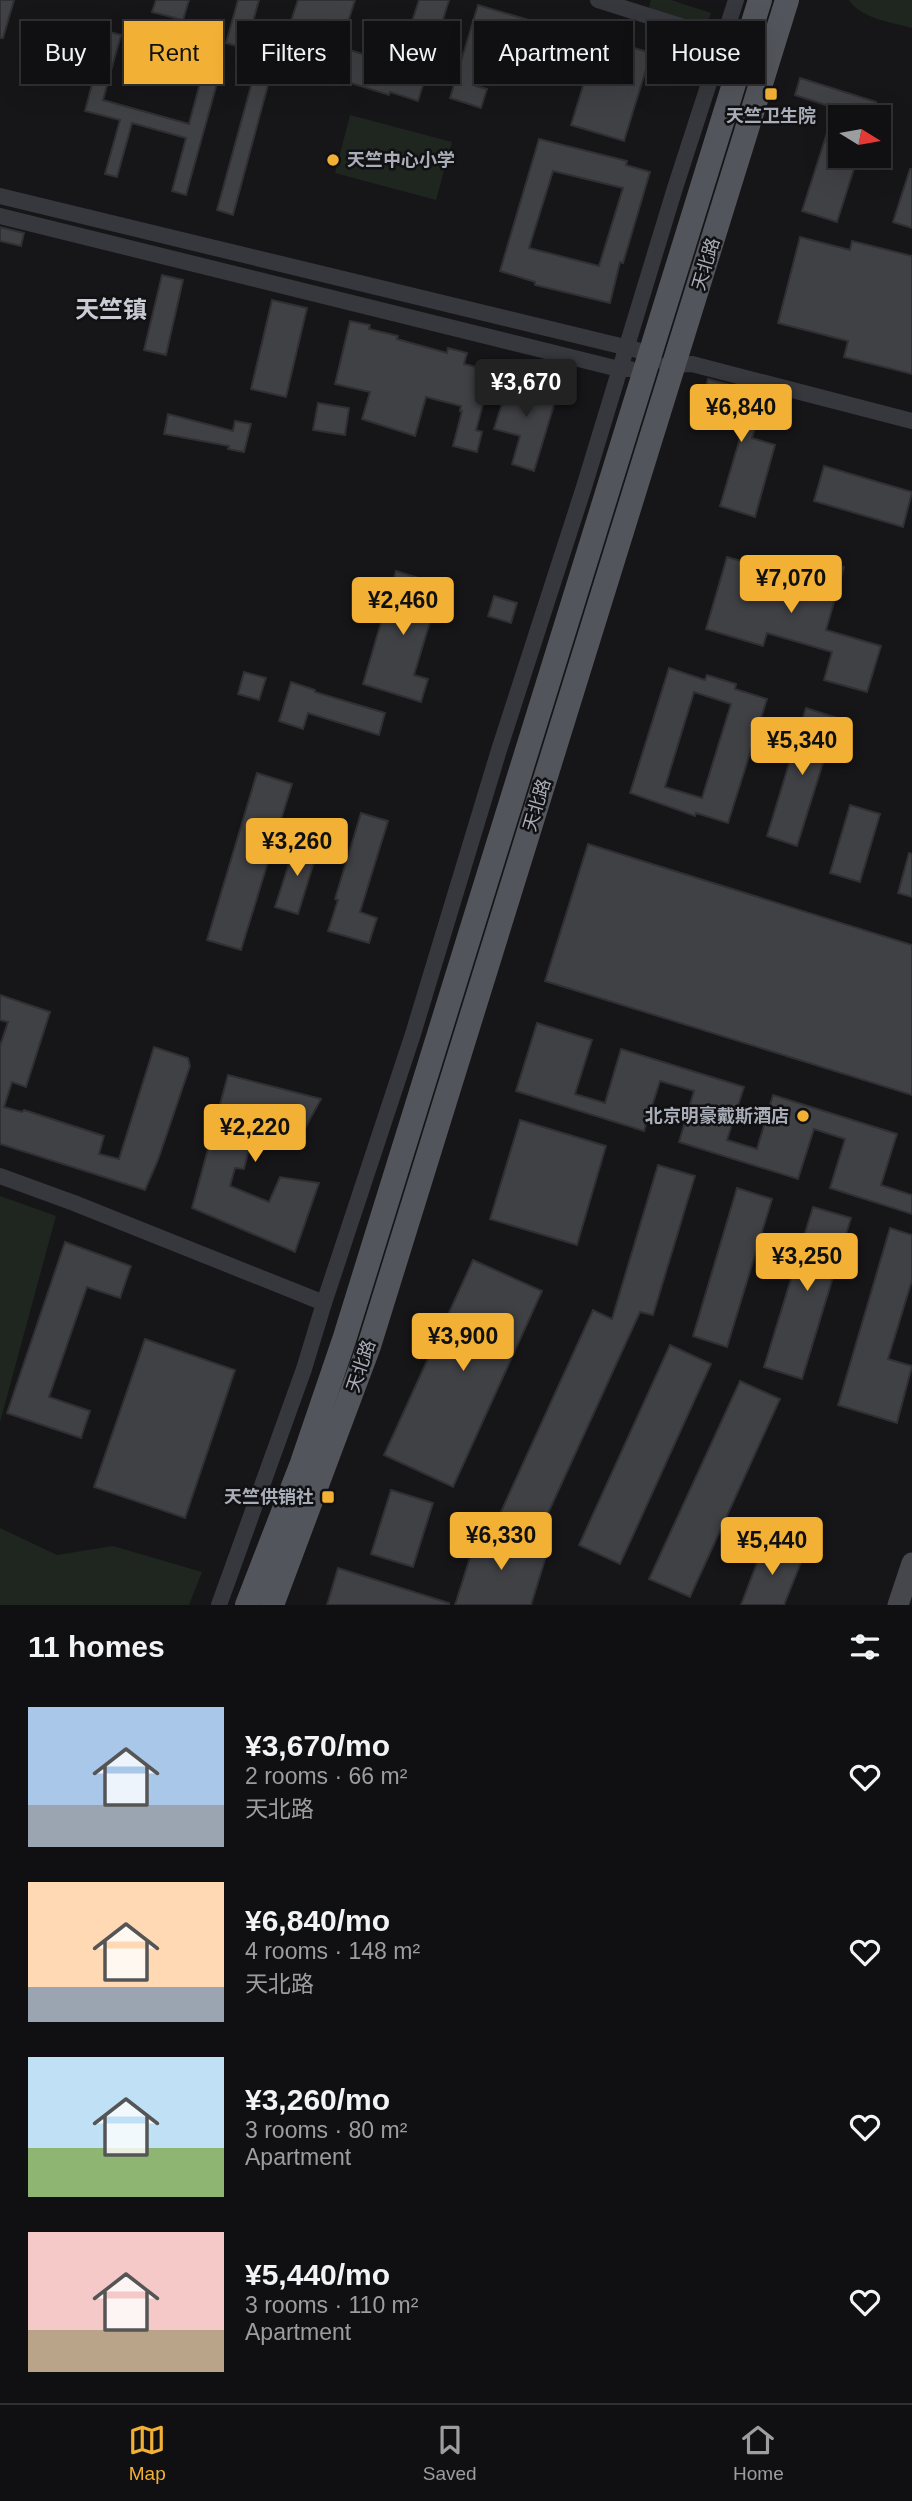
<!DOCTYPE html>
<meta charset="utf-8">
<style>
:root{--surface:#101012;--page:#1e1e20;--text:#f1f3f6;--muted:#9c9d9f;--line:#303032;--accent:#f2b134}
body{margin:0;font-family:Arial,"Noto Sans SC",sans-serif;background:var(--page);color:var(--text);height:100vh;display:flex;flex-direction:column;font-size:26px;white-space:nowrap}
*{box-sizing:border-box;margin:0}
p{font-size:23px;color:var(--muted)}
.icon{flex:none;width:38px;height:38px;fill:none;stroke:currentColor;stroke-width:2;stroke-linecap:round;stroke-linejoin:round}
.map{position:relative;height:1605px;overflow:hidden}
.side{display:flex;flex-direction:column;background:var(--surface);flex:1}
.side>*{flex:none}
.banner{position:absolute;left:21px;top:21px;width:872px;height:63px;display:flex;gap:14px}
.needle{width:46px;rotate:101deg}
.controls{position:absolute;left:828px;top:105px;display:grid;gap:14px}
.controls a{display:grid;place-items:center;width:63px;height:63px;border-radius:0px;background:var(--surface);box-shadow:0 7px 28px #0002,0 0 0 2px var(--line);font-size:35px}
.price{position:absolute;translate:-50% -60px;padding:0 16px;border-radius:7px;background:var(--accent);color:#111;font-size:23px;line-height:46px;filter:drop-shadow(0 2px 4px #0008)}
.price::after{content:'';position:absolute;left:50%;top:42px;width:21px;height:16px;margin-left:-10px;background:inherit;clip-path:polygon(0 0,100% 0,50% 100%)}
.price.current{background:#222;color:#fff}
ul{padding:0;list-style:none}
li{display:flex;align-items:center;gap:21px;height:175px;padding:0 28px}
li span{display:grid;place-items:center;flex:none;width:196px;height:140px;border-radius:0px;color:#555}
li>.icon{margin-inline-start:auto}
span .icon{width:84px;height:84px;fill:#fffc;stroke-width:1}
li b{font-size:30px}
h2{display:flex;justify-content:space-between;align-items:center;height:84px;padding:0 28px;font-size:30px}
.pill{padding:0 24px;border-radius:0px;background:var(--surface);box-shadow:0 7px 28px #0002,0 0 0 2px var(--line);font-size:24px;line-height:63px}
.pill.current{background:var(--accent);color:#111}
.tabs{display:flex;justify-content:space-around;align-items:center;height:98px;border-top:2px solid var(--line);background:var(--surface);font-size:19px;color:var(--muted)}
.tabs a{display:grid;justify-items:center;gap:4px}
.tabs .current{color:var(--accent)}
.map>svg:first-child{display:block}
</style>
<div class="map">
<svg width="912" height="1605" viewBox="0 0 912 1605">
<rect width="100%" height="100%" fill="#161618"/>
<g fill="#1e261f">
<path d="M651,0H671L711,13L705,30L648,11Z"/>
<path d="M849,0H912V28C891,22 862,19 849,0Z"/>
<path d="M350,115L452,142L436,200L335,173Z"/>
<path d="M0,1196L56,1216L0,1422Z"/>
<path d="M0,1528L57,1555L113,1546L202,1572L189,1605H0Z"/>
</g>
<g fill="#404145" stroke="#303034" stroke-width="2" fill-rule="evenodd">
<path d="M0,0H14L3,38H0Z"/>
<path d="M156,0H189L183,20L152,12Z"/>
<path d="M238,0H259L250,32L284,42L298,0H355L340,47L398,65L419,0H449L418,101L390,92L389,95L275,59L233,215L217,210L260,53L226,43Z"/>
<path d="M478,5L542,24L532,56L489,43L476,86L487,89L481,108L450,98Z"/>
<path d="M106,31L121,35L103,100L189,124L208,53L224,58L186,195L172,191L186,138L132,123L117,177L105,174L120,120L85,111Z"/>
<path d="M598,37L651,53L624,141L571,125Z"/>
<path d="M800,78L876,102L872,117L840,109V156H858L837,222L802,211L835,108L795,95Z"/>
<path d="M539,139L627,161L626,165L650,172L623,263L620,262L610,303L535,285V282L500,271ZM553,171L623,188L599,266L529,248Z"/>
<path d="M910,169H912V228L893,222Z"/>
<path d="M0,227L24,233L21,246L0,241Z"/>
<path d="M800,237L850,250L852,241L912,256V374L844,357L848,341L778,323Z"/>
<path d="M162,275L183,280L166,355L144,350Z"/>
<path d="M272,300L307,308L286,397L251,389Z"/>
<path d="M350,321L370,325L369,329L398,336L397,339L447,353L448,348L467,353L464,364L492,371L476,430L482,432L477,452L453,446L462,411H460L461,406L426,397L415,436L362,419L370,392L335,384Z"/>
<path d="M513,369L525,373L521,384L557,395L534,471L512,464L520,436L494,429Z"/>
<path d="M708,379L765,394L752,438L775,445L755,517L720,506L743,428L698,414Z"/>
<path d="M318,403L349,408L345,435L313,430Z"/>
<path d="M168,414L233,431L235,421L251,424L244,452L228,449L229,446L164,434Z"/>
<path d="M824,466L912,492L903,527L814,501Z"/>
<path d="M806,556L844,567L826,630L881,646L867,692L824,680L832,652L767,633L763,646L706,629L727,557L800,578Z"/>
<path d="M396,571L441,585L414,675L428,679L421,702L363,684Z"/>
<path d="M494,596L517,603L511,623L488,616Z"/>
<path d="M669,668L705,680L707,675L736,684L735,689L767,699L728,823L696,813L695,816L630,793ZM694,692L731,704L702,798L665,787Z"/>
<path d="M244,672L266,678L259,700L238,694Z"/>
<path d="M291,682L315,690V692L385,713L379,735L308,713L303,729L279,721Z"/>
<path d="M806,708L837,718L797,846L767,836Z"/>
<path d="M257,773L292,784L241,950L207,940Z"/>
<path d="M850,805L880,814L860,882L830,873Z"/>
<path d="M361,813L388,821L360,912L377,918L369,943L328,931L338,900L335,899Z"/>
<path d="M296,842L318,849L298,914L275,907Z"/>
<path d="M588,844L912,945V1095L545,981Z"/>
<path d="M909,853L912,854V897L898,893Z"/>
<path d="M0,995L50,1012L26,1087L12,1082L4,1107L22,1112L24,1110L104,1136L99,1154L119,1159L154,1047L188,1058L190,1066L158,1160L145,1190L0,1144V1046L8,1022L0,1020Z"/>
<path d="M537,1023L592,1040L575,1094L605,1103L621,1049L744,1087L727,1140L757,1149L773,1095L897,1134L881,1185L912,1195V1214L830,1188L845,1139L814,1129L798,1179L679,1142L694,1091L660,1081L644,1131L516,1091Z"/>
<path d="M228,1075L321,1099L304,1130L257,1118L244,1169L235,1168L230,1186L269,1202L280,1177L319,1183L295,1252L192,1208Z"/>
<path d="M520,1120L606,1146L577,1245L490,1219Z"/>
<path d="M658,1165L695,1176L653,1315L640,1312L539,1533L500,1514L593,1310L612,1319Z"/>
<path d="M737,1188L772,1199L727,1347L693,1336Z"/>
<path d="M813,1207L851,1218L802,1379L764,1367Z"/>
<path d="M890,1228L912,1235V1280L888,1359L912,1366L897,1423L838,1405Z"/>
<path d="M65,1242L131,1266L120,1298L87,1287L49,1397L90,1411L81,1438L7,1413Z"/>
<path d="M473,1260L542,1291L453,1487L384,1455Z"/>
<path d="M145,1339L235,1370L185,1518L94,1487Z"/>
<path d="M670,1345L711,1364L620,1564L579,1545Z"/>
<path d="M740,1381L780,1399L690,1597L649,1579Z"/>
<path d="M391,1490L433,1503L413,1567L371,1554Z"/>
<path d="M479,1529L548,1550L531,1605H455Z"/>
<path d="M765,1542L803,1557L784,1605H741Z"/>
<path d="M338,1568L449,1603V1605H327Z"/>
</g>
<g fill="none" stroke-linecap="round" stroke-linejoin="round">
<g stroke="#37383d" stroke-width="16">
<path d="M598,0L725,40"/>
<path d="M0,196L637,350"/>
<path d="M0,216L619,369H630"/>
<path d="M666,365L692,364L912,421"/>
<path d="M0,1176L74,1203L324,1303"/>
<path d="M219,1605L304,1369L324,1303L413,1034L499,750L584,487L675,188L736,0"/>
</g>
<path stroke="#45474d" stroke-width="21" d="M898,1605L912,1563"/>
<g stroke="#53555c" stroke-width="24">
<path d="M247,1605L302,1463L344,1340L760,0"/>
<path d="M272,1605L369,1346L787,0"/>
</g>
</g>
<g fill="#f2b134" stroke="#111113" stroke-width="2.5">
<rect x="764" y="87" width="14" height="14" rx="3.5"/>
<circle cx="333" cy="160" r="7"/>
<circle cx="803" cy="1116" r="7"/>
<rect x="321" y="1490" width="14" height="14" rx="3.5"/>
</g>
<g text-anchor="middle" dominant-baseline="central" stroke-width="5" stroke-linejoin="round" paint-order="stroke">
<g font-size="18" font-weight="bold" fill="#a8adb8" stroke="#111113" text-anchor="end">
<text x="771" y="116" text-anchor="middle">天竺卫生院</text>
<text x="347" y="160" text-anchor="start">天竺中心小学</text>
<text x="789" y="1116">北京明豪戴斯酒店</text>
<text x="314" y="1497">天竺供销社</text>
</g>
<g font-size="18" fill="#a8adb8" stroke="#111113">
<text transform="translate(706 264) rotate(-73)">天北路</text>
<text transform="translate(537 805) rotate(-73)">天北路</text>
<text transform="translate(361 1366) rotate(-71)">天北路</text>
</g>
<g font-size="24" font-weight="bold" fill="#c9ccd4" stroke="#111113">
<text x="111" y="309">天竺镇</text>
</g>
</g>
</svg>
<div class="controls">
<a><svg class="needle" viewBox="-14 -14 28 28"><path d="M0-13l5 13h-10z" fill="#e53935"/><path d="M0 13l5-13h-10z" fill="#9c9d9f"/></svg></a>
</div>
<b class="price current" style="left:526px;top:419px">¥3,670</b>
<b class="price" style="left:741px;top:444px">¥6,840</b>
<b class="price" style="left:791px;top:615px">¥7,070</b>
<b class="price" style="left:403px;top:637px">¥2,460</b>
<b class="price" style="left:802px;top:777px">¥5,340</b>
<b class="price" style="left:297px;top:878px">¥3,260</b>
<b class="price" style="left:255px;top:1164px">¥2,220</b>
<b class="price" style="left:807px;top:1293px">¥3,250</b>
<b class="price" style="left:463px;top:1373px">¥3,900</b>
<b class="price" style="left:501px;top:1572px">¥6,330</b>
<b class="price" style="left:772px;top:1577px">¥5,440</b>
<div class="banner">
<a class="pill">Buy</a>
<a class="pill current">Rent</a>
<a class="pill">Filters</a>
<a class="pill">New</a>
<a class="pill">Apartment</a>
<a class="pill">House</a>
</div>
</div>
<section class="side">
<h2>11 homes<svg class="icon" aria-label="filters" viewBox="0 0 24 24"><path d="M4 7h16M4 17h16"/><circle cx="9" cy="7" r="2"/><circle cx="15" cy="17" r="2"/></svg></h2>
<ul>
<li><span style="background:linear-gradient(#a9c7e8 70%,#9aa5b1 0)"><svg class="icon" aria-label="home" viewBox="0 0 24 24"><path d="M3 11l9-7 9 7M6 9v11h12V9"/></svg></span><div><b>¥3,670/mo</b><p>2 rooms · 66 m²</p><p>天北路</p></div><svg class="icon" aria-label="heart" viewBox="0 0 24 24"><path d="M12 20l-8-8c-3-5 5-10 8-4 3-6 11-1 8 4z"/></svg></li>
<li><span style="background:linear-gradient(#ffd9b3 75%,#9aa5b1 0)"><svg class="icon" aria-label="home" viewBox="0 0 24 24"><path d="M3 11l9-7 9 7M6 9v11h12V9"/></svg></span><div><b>¥6,840/mo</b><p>4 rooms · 148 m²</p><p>天北路</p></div><svg class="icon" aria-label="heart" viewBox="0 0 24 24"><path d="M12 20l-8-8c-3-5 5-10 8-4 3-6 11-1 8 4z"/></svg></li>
<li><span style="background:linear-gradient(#bfe0f5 65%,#8fb573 0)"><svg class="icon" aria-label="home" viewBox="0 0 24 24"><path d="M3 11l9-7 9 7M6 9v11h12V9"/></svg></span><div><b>¥3,260/mo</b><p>3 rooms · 80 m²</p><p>Apartment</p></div><svg class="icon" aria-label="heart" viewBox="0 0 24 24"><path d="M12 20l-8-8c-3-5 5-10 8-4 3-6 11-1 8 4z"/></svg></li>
<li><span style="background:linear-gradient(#f6c9c9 70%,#b9a48a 0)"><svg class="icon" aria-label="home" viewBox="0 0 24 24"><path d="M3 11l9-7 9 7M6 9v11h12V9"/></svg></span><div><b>¥5,440/mo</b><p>3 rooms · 110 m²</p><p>Apartment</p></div><svg class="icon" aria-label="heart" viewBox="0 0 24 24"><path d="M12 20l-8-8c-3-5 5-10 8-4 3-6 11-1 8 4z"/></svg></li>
</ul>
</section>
<nav class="tabs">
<a class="current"><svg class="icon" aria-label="map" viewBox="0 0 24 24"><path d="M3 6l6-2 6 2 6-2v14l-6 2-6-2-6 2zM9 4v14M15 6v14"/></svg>Map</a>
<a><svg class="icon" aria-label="saved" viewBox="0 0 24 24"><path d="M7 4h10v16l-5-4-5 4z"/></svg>Saved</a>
<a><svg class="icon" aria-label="home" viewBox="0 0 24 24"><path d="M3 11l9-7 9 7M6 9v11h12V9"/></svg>Home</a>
</nav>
